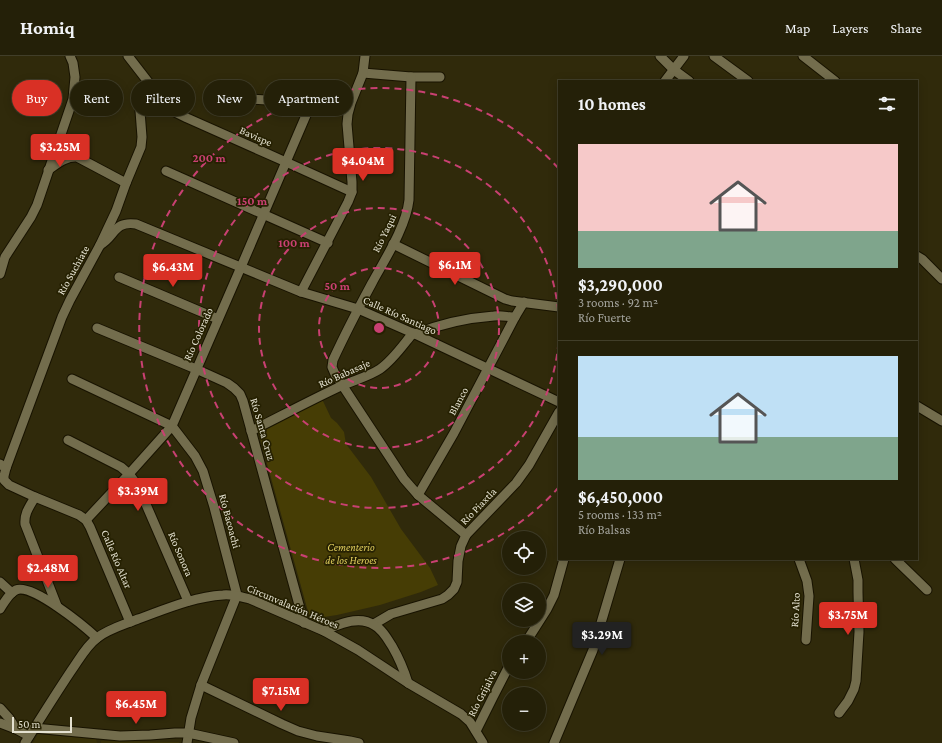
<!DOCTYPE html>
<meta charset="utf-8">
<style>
:root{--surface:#242008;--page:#2c2812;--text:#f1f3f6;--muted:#a3a39c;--line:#413e29;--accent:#d93025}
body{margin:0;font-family:"Crimson Pro",serif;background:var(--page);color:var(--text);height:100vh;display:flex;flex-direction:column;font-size:15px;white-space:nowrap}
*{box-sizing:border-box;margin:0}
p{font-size:13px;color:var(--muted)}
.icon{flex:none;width:22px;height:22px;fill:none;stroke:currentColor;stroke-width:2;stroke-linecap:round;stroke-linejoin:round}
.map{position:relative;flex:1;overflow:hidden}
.details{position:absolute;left:558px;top:24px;width:360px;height:480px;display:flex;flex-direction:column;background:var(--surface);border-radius:0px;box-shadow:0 2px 10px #0003,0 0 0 1px var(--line)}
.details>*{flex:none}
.hud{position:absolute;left:12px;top:24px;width:380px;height:36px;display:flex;gap:8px}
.tools{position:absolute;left:502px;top:475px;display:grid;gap:8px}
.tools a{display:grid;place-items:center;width:44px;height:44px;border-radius:50%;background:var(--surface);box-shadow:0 2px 10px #0003,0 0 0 1px var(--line);font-size:20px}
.scale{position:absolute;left:12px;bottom:10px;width:60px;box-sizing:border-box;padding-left:4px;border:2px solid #e4e1d0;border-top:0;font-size:11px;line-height:14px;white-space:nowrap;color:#e4e1d0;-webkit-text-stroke:3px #262102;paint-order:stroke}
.price{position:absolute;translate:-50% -34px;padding:0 9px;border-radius:4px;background:var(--accent);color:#fff;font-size:13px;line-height:26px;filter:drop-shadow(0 1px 2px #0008)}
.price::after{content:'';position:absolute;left:50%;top:24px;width:12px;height:9px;margin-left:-6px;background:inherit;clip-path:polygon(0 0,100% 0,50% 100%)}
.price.current{background:#222;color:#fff}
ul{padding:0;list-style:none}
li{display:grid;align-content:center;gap:8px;height:212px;padding:0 20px}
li+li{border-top:1px solid var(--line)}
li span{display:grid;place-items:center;height:124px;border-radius:0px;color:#555}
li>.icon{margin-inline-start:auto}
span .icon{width:72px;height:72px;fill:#fffc;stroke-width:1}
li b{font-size:17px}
h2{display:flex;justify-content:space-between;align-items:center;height:48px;padding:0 20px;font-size:17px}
.chip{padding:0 14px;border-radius:18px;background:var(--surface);box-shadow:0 2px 10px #0003,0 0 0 1px var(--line);font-size:14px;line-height:36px}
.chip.current{background:var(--accent);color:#fff}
header{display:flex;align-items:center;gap:24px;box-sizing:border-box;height:56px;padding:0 20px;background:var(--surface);border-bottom:1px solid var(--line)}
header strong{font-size:19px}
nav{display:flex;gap:22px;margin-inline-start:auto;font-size:14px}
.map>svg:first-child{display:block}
</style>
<header>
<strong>Homiq</strong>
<nav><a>Map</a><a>Layers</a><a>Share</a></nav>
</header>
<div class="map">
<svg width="942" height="687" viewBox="0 0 942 687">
<rect width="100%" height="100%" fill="#302a0b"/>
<g fill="#383108">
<path d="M38,678L96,683L97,687H33Z"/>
<path d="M101,685L179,686V687H101Z"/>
</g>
<path fill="#463d05" d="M322,343L331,362L337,367L344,376L346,388L371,421L401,473L430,512L438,529L421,536L380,549L337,559L324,561L309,559L255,364L294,355Z"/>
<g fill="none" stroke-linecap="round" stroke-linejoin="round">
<g stroke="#181300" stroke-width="11">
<g id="street">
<path d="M128,0L166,49L175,56L187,62L286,106L352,136"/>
<path d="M660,0L674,14L689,25"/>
<path d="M714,0L748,25"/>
<path d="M803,0L835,25"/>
<path d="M363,17L411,21H440"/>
<path d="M411,21L409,144C406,171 385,203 372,227C358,253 345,278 333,304L332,311L335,318L404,423L418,439L466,479"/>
<path d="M665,25L684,0"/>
<path d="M48,114C57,108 66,100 77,101L126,127"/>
<path d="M166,115L328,187"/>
<path d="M393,188L505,243L512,245L559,251"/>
<path d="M100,189C116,180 113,165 136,168L301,236L358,253L415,278L559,346"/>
<path d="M917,200L922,203L942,223"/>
<path d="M0,218L5,201L31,161L37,149L73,43L75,21L73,7L70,0"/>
<path d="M119,221L218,263"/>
<path d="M301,236L348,146L352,136V126L347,68L348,58L351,47L363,17L365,0"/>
<path d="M97,272L196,313L227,327L234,332L240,338L243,345L304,567"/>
<path d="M415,278C440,268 467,262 494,260C501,259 508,261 515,261"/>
<path d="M72,323L172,370L195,400L203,415L214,451L237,539L201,629L191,662L187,687"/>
<path d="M917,350L942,365"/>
<path d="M251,375C281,360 311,344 341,330C354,324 368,321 380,313C393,304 403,289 413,277"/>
<path d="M68,384L121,411L129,418L138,430L188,545"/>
<path d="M0,408L6,412L4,420V424L9,429L35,441L79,459L86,464L90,471L130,566"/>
<path d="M6,412L62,261L70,244L100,189L116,155L126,127L141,91L142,81L139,42L142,33L147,26"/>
<path d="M418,439L454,377L515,261L524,246"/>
<path d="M35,441C30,450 24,457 25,468L57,550"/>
<path d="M86,464L129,418L172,370L241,211L307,57C307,50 306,48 300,46L232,42"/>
<path d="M799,503L807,525L809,540L806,584"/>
<path d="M895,503L927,534"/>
<path d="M0,526L12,537"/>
<path d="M0,553C4,547 9,537 16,534C32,527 84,570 97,582"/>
<path d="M374,568L391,558L442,543L448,539L454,533L457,526L458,505L461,490L466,479L516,427L529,409L559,356"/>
<path d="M324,575C338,568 359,559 374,569C382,573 387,582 392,590C399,602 404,614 408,627"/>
<path d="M526,586L547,553L554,539L564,503"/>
<path d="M201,629L282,668L298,675L317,680L350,685L359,687"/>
<path d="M0,652L9,662L16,673"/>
<path d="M839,657L848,645L854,633L856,625L859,576L858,536V524L854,503"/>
<path d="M0,667L16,673L29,680"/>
<path d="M34,672L120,680L150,679L175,677H188L234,687"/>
<path d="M476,675L493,641L509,610"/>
<path d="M25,687C40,663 55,639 71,615C79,604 86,590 97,582C108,573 126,568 138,563C166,553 193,541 223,539C233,538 241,541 250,543L324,575L358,594L408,627L461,658L470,666L483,687"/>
<path d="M554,687L593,594L620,503"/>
</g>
</g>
<use href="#street" stroke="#736d4d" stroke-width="9"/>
</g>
<g fill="none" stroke="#c94072" stroke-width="2" stroke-dasharray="7 5">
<circle cx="379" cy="272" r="60"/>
<circle cx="379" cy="272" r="120"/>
<path d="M559 274A180 180 0 1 1 559 270"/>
<path d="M559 431A240 240 0 1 1 559 113"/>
</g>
<g text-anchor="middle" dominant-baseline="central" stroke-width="3.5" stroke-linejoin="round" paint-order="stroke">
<g font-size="11" fill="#e4e1d0" stroke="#262102">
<text transform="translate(256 80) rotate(24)">Bavispe</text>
<text transform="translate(384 177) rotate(-64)">Río Yaqui</text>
<text transform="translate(73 214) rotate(-61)">Río Suchiate</text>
<text transform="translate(400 259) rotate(24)">Calle Río Santiago</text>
<text transform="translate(198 278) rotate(-66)">Río Colorado</text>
<text transform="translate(344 317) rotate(-24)">Río Babasaje</text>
<text transform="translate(458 345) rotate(-62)">Blanco</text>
<text transform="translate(263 373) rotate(74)">Río Santa Cruz</text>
<text transform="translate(478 450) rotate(-46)">Río Piaxtla</text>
<text transform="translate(230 465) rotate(75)">Río Bacoachi</text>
<text transform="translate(181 498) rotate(67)">Río Sonora</text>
<text transform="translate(117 503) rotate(67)">Calle Río Altar</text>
<text transform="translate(293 550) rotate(23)">Circunvalación Héroes</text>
<text transform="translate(795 554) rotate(-87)">Río Alto</text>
<text transform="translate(482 637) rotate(-63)">Río Grijalva</text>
</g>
<g font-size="11" font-style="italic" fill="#dfcc5c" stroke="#262102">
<text x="351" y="491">Cementerio<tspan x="351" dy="13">de los Heroes</tspan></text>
</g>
</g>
<circle cx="379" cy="272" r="6" fill="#c94072" stroke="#262102" stroke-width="2"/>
<g font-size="12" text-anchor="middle" font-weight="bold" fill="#c94072" stroke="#262102" stroke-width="3.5" stroke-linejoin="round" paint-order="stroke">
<text x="209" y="106">200 m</text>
<text x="252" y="149">150 m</text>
<text x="294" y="191">100 m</text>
<text x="337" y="234">50 m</text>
</g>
</svg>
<div class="tools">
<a><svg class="icon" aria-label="locate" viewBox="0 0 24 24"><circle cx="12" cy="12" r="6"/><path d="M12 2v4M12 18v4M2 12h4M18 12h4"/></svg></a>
<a><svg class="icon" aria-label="layers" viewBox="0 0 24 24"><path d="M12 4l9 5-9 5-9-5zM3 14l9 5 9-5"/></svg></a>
<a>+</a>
<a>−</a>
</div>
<div class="scale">50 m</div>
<b class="price" style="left:60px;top:112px">$3.25M</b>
<b class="price" style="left:363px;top:126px">$4.04M</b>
<b class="price" style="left:455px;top:230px">$6.1M</b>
<b class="price" style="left:173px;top:232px">$6.43M</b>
<b class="price" style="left:138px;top:456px">$3.39M</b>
<b class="price" style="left:48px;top:533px">$2.48M</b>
<b class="price" style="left:848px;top:580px">$3.75M</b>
<b class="price current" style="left:602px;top:600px">$3.29M</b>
<b class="price" style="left:281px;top:656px">$7.15M</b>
<b class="price" style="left:136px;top:669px">$6.45M</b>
<div class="hud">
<a class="chip current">Buy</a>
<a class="chip">Rent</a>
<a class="chip">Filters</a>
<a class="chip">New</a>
<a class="chip">Apartment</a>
</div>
<section class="details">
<h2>10 homes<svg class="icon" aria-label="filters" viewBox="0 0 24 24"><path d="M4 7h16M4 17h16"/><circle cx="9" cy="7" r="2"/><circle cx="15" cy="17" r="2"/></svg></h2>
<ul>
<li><span style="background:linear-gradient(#f6c9c9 70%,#7fa58c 0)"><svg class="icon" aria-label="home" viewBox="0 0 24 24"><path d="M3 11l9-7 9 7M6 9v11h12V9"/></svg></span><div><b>$3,290,000</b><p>3 rooms · 92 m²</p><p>Río Fuerte</p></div></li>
<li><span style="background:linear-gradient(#bfe0f5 65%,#7fa58c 0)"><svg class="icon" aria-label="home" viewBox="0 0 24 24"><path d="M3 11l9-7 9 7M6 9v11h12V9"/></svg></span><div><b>$6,450,000</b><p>5 rooms · 133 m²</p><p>Río Balsas</p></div></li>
</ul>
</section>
</div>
